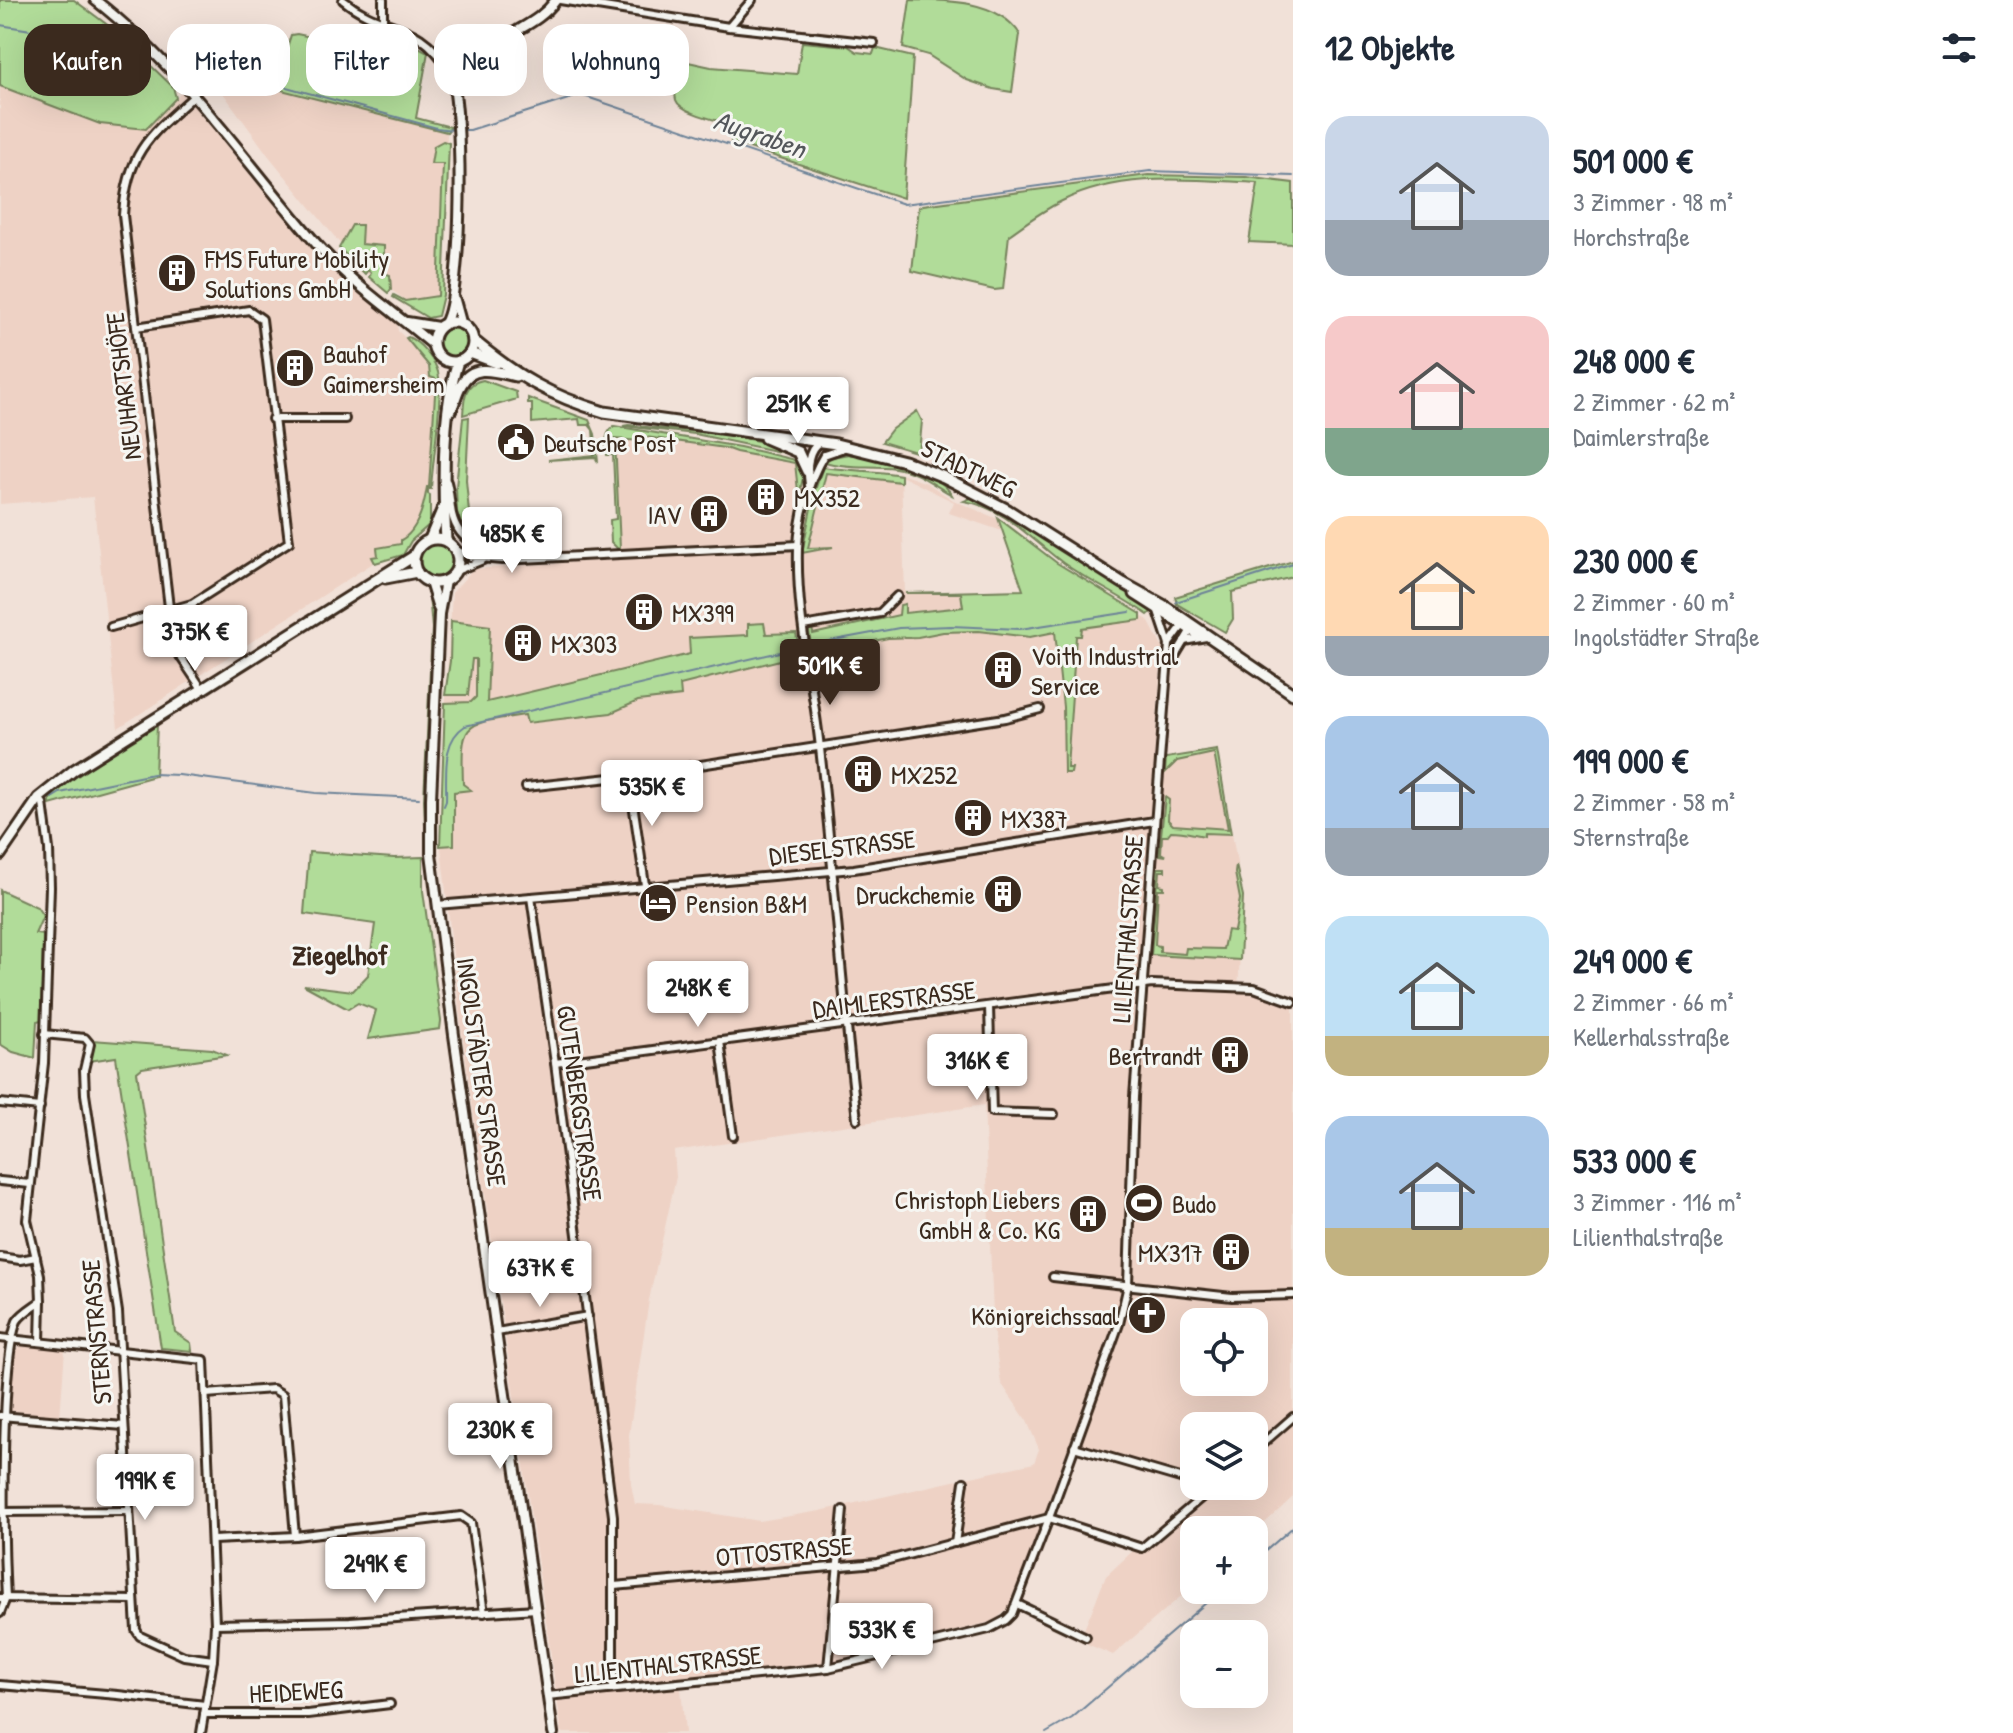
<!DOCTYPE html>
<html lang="de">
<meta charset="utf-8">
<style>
:root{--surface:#fff;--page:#f6f6f7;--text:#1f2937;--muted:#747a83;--accent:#3b2a1e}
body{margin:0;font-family:"Patrick Hand",sans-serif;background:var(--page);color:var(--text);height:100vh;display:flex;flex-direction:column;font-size:30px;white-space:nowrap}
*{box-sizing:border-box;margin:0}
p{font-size:26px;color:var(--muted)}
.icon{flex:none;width:44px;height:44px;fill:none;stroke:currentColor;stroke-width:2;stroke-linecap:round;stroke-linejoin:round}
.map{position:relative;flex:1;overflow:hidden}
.drawer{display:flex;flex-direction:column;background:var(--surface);width:720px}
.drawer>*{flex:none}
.guide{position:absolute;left:24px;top:24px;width:760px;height:72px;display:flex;gap:16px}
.fabs{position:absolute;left:1180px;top:1308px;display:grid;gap:16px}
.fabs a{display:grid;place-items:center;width:88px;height:88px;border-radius:16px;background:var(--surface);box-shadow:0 8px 32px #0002;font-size:40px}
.price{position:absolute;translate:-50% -68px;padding:0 18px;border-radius:8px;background:#fff;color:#222;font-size:26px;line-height:52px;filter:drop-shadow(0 2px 4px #0008)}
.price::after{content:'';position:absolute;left:50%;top:48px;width:24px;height:18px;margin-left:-12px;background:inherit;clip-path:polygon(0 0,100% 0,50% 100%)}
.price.on{background:var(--accent);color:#fff}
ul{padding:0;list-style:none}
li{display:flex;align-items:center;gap:24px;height:200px;padding:0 32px}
li span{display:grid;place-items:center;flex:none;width:224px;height:160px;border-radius:24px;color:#555}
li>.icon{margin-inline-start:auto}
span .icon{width:96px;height:96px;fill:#fffc;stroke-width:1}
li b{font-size:34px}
h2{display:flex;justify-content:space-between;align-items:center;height:96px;padding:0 32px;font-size:34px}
.chip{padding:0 28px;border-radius:24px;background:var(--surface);box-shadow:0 8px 32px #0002;font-size:28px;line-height:72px}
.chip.on{background:var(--accent);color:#fff}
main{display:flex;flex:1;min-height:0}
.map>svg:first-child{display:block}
</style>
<main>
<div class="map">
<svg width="1293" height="1733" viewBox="0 0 1293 1733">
<rect width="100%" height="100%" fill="#f1e1d8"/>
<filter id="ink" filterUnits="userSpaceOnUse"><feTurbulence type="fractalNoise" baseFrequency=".0125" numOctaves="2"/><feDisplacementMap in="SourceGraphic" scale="16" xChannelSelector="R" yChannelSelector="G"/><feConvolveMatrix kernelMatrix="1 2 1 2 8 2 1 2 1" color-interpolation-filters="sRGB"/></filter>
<g filter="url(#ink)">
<g fill="#eed2c5" fill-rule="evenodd">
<path d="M207,71L447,132L439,307L428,316L360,268L268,155Z"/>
<path d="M0,86L100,124L145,129L182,92L284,216L357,291L397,324L398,331L415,347L436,379L429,488H427L423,509L411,535L401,544L372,557L373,563L118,728L93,497L0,504Z"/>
<path d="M624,432L737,447L788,458L802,466L901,474L927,483L953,500L1005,522L1055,566L1148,620L1162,647L1154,761L1217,750L1243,896L1238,992L1262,996L1293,1008V1497L1254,1533V1530H1194V1585L1113,1655L1087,1644L1091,1636L1083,1632L1106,1576L1135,1549L1146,1552L1224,1486H1254V1426H1194V1477L1071,1440L1010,1607L994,1621L835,1662L680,1677L685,1733H562L462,1034L441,847L445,715L452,593L473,569L621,559L614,439ZM901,476L954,502L949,513L1002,531L1023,590L905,593ZM984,1105L994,1337L1001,1383L1027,1421L1039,1449L1034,1463L820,1511L760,1521L659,1505L635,1504L631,1484L629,1435L649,1300L676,1177L674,1151ZM1194,1322H1254V1382H1194Z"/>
<path d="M21,1345L65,1349L60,1418L15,1415L10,1411L8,1406L13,1354Z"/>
</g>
<g fill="#b1dc99" stroke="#76835c" stroke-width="2">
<path d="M0,0H74L113,29L173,87L176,98L146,129L100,124L0,86Z"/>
<path d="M910,0C948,0 997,0 1020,34L1012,92L993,89L967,80L928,55L903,48Z"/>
<path d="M360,27L406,37L409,42L428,52L416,118L451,127L447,132L207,71L217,34L264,47L260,70L278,75L291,35L297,34L320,39L309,75L334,82L351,31Z"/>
<path d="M802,42L848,46L857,52L873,54L875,48L913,57L903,198L731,142L735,126C721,121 680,113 676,100C673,88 678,72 679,60L711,67L797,74Z"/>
<path d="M443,141L449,143L443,295L438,316L428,318L393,297L394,295L405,301L438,296L443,164H431L434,146Z"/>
<path d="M1148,175L1246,177L1293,183V244L1249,242L1258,183C1192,180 1123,171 1062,201C1043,210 1026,223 1009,235L1003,289L994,290L912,271L919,207L923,205Z"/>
<path d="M352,225H362L361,244L384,246V273L390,275L391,289L388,293L369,277L371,273L368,270L365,274L339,248Z"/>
<circle cx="452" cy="342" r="15"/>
<path d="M408,337C420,342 432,357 437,369C445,387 432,464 431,489H428V494L430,495V524L411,541L403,555L375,563L372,557L378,556L377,548L401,544V540C418,531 424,506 427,487H429L436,379L430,377L429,366L406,338Z"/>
<path d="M483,380L516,392L517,399L463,415C464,399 464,383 483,380Z"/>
<path d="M528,398L589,420L595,434L598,462L595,457L548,460L595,455L593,430L589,425H580L579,419L532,423V404H528Z"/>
<path d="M917,411L922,421L919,453L882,442L892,429Z"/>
<path d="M469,417L466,480L470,523L461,524L457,512L456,487L463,418Z"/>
<path d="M628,425C675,431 755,431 794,455L695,434L623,426Z"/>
<path d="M614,426L740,447L799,461L803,478L800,491H798L795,463L736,452L725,448L646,437L642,441L615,439L620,548L618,549L611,542L610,520L616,519L613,455H607C606,443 604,434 614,426Z"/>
<path d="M849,454C877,460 938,469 952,495C933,485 918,471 895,468C871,465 848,469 825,462L832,457Z"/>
<path d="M823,467C849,471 875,470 901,475V482L826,473L808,548L833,547L802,553L814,493Z"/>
<path d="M973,497C1033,528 1101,567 1151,612L1148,615C1121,596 1090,582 1063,563C1032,540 1004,507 964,501Z"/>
<path d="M998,518L1057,563L1141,614V620L1082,628L1081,636H1076L1067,768H1072L1071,773H1064L1063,707L1055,632L1030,637L979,631L943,632L918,637L888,638L818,653L811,646L809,631L812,627L813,634L899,615L900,605L905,604V613L963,607L961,593H905L1023,590Z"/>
<circle cx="437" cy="560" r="18"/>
<path d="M1293,561V577L1232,592L1233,619L1225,632L1177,604L1175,597Z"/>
<path d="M429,595H431L434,616L426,800L428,851H426L424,800L432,628Z"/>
<path d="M451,621L490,626L487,702L690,654L689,638L748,635V624L764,623L766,634L796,633L800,655L680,685L681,696L638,701L611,713L527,723L525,715C462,724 461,721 463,784L471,790L454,792V845L440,846L445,703L471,702L476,697V659H472L468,695H445L450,661Z"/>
<path d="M157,724L155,776L50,805V799L62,786Z"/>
<path d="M1217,750L1231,834L1204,833V836C1193,834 1183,831 1171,831L1167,836H1162L1161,853L1166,856L1159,855L1165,797L1169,800L1168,820L1173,825L1228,829L1214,753L1177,761L1165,773L1166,758Z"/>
<path d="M309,852L394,858L423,857V891L441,1021L440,1029L368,1039L376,1010L358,1003L348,1009L304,985L353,991L368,975L375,924L304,914Z"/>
<path d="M1236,865L1243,896L1240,960L1151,955L1158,868H1165V871H1160L1159,885L1164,886V889H1158L1155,945L1160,946V952L1185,954L1186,948L1223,949L1227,930L1234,931L1240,899L1235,873Z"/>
<path d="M0,890L37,907L43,916L35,934L43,935L41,1020L37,1021L35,1058L13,1052L0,1044Z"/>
<path d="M92,1040L212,1049L227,1055L142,1068L137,1072L175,1332L191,1343L192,1351L161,1348L116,1057L89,1061Z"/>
</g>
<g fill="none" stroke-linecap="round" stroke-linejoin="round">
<g stroke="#6d8398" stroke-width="2">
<path d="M0,25L124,45"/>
<path d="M180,58L437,128L453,130"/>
<path d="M459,130H470L581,95L904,204L1150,171L1293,176"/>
<path d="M1176,602L1293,564"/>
<path d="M813,644L899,628L951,626L1020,629L1130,612"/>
<path d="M52,798L60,793L153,774L179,775L316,793L419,798"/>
<path d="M444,806L446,801C447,775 441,741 465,726L801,647"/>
<path d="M1254,1561L1293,1527"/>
<path d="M1046,1733L1072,1718L1221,1590"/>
</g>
<g stroke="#3b2a1e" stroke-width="12">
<g id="minor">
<path d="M343,0C385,34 417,17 450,71"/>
<path d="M560,0L729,27L874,43"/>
<path d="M383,21V0"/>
<path d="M729,27L752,0"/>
<path d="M194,96C150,135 127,152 123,215L172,633L180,656L202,689"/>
<path d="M272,419H345"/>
<path d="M844,448L824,455C808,481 799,518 798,548C796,616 813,682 820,748C834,872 842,995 857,1119"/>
<path d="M447,482C450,493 450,504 452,514C461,552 496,550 525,557"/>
<path d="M809,485C807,470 806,450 820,442"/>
<path d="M456,550L471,557L502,560L798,545"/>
<path d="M456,571L483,560"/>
<path d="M803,626L880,613L897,596"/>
<path d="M111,627L192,604L289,542L262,319L249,310L136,327"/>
<path d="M1184,641L1206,637"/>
<path d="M1169,644L1183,625"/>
<path d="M1169,666L1192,628"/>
<path d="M629,776L645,885"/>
<path d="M526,787L629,776L1005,718L1040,709"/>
<path d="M531,897L555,1063L613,1516V1688"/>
<path d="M437,905L854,869L1154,821"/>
<path d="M989,1007L992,1112L1054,1114"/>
<path d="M44,1034L85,1038L90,1044L84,1070L85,1094L118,1312L136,1630L140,1636L184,1656L213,1660"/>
<path d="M720,1041L733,1136"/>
<path d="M555,1063L1152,984L1254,988L1293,1002"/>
<path d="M0,1103L40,1107"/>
<path d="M0,1181L30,1184"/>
<path d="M0,1257L20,1260L36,1257"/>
<path d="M1053,1277L1232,1297L1293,1295"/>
<path d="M497,1332L588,1316"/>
<path d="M0,1338L204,1360L215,1624L213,1660L201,1733"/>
<path d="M40,1342L41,1301"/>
<path d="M206,1394L273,1389L283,1395L295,1536"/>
<path d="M0,1416L124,1426"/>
<path d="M1074,1447L1194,1482"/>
<path d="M1254,1451L1293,1417"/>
<path d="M2,1512L129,1511"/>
<path d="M213,1540L295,1536L461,1516L471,1523L484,1613"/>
<path d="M955,1543L964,1482"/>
<path d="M614,1586L877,1563L1049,1518L1142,1548L1215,1486"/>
<path d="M0,1598L134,1600"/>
<path d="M1017,1604L1086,1637"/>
<path d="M0,1613L6,1598C3,1541 0,1364 17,1321C22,1313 33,1307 41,1301L40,1275L27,1220L44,1063L50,887L49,849L43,803L39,798"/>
<path d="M215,1624L350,1621L536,1609"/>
<path d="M828,1668L843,1510"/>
<path d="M0,1685L118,1695L205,1705"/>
<path d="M547,1696L828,1668L989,1629L1006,1620L1012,1614L1049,1518L1119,1324L1128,1285L1134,1097L1169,644L1158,611"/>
<path d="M204,1714H308L390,1704"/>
</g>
</g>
<g stroke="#3b2a1e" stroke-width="14">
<g id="tertiary">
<path d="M95,0C184,69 247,165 321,249C354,285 395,313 432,344"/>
<path d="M456,87C473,76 480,58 495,46C516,28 538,24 556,0"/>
<path d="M455,300L461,322"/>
<path d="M407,322L438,327"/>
<path d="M445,323C463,294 464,105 450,71L485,55"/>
<path d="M445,581L439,614L431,799V853L454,1035L553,1733"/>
<path d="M430,582L438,608"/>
</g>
</g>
<g stroke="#3b2a1e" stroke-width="15">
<g id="secondary">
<circle cx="453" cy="342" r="20"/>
<path d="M473,340C518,377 548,395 604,412L836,444L904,461L944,477L1008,510L1123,583L1163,605L1293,694"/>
<path d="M470,353L497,363"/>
<path d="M451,410C455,402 456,393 461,385C473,362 497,372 516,376"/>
<path d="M765,438L798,452L807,471"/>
<circle cx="436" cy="561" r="22"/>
<path d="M430,539L443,508"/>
<path d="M446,541C443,489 442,410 458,361"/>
<path d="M386,578L417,572"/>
<path d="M1135,594L1196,633"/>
<path d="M0,855L39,798L74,770L414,556"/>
</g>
</g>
<use href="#minor" stroke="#f6f6f2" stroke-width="6"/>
<use href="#tertiary" stroke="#f6f6f2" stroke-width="8"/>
<use href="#secondary" stroke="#f6f6f2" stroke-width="9"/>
</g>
</g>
<defs>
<g id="building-disc" transform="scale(2)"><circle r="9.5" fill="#3b2a1e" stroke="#f6f6f2"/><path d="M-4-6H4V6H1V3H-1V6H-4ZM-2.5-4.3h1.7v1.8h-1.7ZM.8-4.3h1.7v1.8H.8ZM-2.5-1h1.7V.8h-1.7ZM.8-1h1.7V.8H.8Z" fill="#fff"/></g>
<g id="civic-disc" transform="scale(2)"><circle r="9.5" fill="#3b2a1e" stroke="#f6f6f2"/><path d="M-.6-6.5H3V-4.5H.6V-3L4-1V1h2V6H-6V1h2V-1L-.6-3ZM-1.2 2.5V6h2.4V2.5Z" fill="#fff"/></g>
<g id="hotel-disc" transform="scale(2)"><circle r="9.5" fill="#3b2a1e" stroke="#f6f6f2"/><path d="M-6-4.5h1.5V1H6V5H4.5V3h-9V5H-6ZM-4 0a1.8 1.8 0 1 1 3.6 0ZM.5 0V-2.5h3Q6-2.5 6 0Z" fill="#fff"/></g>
<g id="stadium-disc" transform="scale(2)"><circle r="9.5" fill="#3b2a1e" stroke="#f6f6f2"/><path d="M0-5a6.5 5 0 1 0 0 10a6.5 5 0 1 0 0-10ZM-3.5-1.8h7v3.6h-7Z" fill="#fff"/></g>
<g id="church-disc" transform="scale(2)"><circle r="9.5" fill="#3b2a1e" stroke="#f6f6f2"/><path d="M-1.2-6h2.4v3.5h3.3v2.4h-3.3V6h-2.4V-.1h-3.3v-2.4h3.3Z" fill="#fff"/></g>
</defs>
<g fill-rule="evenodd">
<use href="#building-disc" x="177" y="273"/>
<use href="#building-disc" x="295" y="368"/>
<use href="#civic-disc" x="516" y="442"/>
<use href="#building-disc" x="766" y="497"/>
<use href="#building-disc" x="709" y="514"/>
<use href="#building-disc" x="644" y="612"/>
<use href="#building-disc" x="523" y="643"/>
<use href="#building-disc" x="1003" y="670"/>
<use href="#building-disc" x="863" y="774"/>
<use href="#building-disc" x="973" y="818"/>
<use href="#building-disc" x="1003" y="894"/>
<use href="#hotel-disc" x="658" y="903"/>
<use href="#building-disc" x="1230" y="1055"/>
<use href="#stadium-disc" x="1144" y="1203"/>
<use href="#building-disc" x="1088" y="1214"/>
<use href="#building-disc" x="1231" y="1252"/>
<use href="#church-disc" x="1147" y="1315"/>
</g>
<g text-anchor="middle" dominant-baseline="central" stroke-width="6" stroke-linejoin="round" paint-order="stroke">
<g font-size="26" fill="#3b2a1e" stroke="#f6f6f2" text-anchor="start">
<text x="205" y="258">FMS Future Mobility<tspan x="205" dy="30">Solutions GmbH</tspan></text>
<text x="323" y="353">Bauhof<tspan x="323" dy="30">Gaimersheim</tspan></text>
<text x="544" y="442">Deutsche Post</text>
<text x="794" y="497">MX352</text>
<text x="681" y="514" text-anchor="end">IAV</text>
<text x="672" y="612">MX399</text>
<text x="551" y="643">MX303</text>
<text x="1031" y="655">Voith Industrial<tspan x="1031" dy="30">Service</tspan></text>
<text x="891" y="774">MX252</text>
<text x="1001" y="818">MX387</text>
<text x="975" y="894" text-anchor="end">Druckchemie</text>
<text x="686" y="903">Pension B&amp;M</text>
<text x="1202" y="1055" text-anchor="end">Bertrandt</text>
<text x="1060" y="1199" text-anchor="end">Christoph Liebers<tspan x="1060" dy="30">GmbH &amp; Co. KG</tspan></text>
<text x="1172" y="1203">Budo</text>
<text x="1203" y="1252" text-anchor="end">MX317</text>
<text x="1119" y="1315" text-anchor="end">Königreichssaal</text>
</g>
<g font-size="26" fill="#3b2a1e" stroke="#f6f6f2">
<text transform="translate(123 386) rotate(-97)">NEUHARTSHÖFE</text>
<text transform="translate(969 468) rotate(26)">STADTWEG</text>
<text transform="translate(842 847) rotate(-7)">DIESELSTRASSE</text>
<text transform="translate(1127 929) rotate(-86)">LILIENTHALSTRASSE</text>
<text transform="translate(894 999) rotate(-7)">DAIMLERSTRASSE</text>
<text transform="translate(482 1072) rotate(82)">INGOLSTÄDTER STRASSE</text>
<text transform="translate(580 1103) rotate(82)">GUTENBERGSTRASSE</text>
<text transform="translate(96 1332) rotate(-95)">STERNSTRASSE</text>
<text transform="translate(784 1551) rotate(-5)">OTTOSTRASSE</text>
<text transform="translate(668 1664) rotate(-6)">LILIENTHALSTRASSE</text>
<text transform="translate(296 1691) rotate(-3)">HEIDEWEG</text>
</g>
<g font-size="28" font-style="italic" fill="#54575b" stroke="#f6f6f2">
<text transform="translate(760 134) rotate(19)">Augraben</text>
</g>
<g font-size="28" font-weight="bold" fill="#3b2a1e" stroke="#f6f6f2">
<text x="340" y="955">Ziegelhof</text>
</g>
</g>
</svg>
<div class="fabs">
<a><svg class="icon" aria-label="locate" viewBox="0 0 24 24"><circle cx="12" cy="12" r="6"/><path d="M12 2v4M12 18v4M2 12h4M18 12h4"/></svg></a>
<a><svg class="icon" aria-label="layers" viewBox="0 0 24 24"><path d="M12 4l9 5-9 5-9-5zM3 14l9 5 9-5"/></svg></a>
<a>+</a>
<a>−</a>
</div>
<b class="price" style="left:798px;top:445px">251K €</b>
<b class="price" style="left:512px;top:575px">485K €</b>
<b class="price" style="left:195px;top:673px">375K €</b>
<b class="price on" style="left:830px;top:707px">501K €</b>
<b class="price" style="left:652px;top:828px">535K €</b>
<b class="price" style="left:698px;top:1029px">248K €</b>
<b class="price" style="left:977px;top:1102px">316K €</b>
<b class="price" style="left:540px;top:1309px">637K €</b>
<b class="price" style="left:500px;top:1471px">230K €</b>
<b class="price" style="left:145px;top:1522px">199K €</b>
<b class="price" style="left:375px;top:1605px">249K €</b>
<b class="price" style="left:882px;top:1671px">533K €</b>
<div class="guide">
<a class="chip on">Kaufen</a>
<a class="chip">Mieten</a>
<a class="chip">Filter</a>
<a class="chip">Neu</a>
<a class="chip">Wohnung</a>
</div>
</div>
<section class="drawer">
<h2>12 Objekte<svg class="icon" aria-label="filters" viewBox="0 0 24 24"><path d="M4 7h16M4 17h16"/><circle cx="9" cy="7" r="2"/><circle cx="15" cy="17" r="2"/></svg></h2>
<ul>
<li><span style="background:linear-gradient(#c9d6e8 65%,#9aa5b1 0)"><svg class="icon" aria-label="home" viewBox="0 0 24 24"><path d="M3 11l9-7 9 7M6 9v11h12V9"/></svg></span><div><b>501 000 €</b><p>3 Zimmer · 98 m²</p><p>Horchstraße</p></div></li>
<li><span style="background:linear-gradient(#f6c9c9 70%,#7fa58c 0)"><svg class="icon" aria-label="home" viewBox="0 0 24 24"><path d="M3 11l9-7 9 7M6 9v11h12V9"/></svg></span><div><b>248 000 €</b><p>2 Zimmer · 62 m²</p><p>Daimlerstraße</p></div></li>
<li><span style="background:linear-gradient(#ffd9b3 75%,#9aa5b1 0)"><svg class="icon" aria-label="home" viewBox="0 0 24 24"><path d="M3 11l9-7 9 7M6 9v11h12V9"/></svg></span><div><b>230 000 €</b><p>2 Zimmer · 60 m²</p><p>Ingolstädter Straße</p></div></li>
<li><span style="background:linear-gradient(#a9c7e8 70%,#9aa5b1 0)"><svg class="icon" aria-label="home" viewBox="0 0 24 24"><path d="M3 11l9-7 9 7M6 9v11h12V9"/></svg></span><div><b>199 000 €</b><p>2 Zimmer · 58 m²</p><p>Sternstraße</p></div></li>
<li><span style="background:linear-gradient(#bfe0f5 75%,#c2b280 0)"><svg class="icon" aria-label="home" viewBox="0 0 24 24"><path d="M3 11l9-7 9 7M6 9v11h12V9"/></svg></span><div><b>249 000 €</b><p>2 Zimmer · 66 m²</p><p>Kellerhalsstraße</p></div></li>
<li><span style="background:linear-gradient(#a9c7e8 70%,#c2b280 0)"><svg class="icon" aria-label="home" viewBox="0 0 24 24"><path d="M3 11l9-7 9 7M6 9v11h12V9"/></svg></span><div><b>533 000 €</b><p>3 Zimmer · 116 m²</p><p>Lilienthalstraße</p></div></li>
</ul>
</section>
</main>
